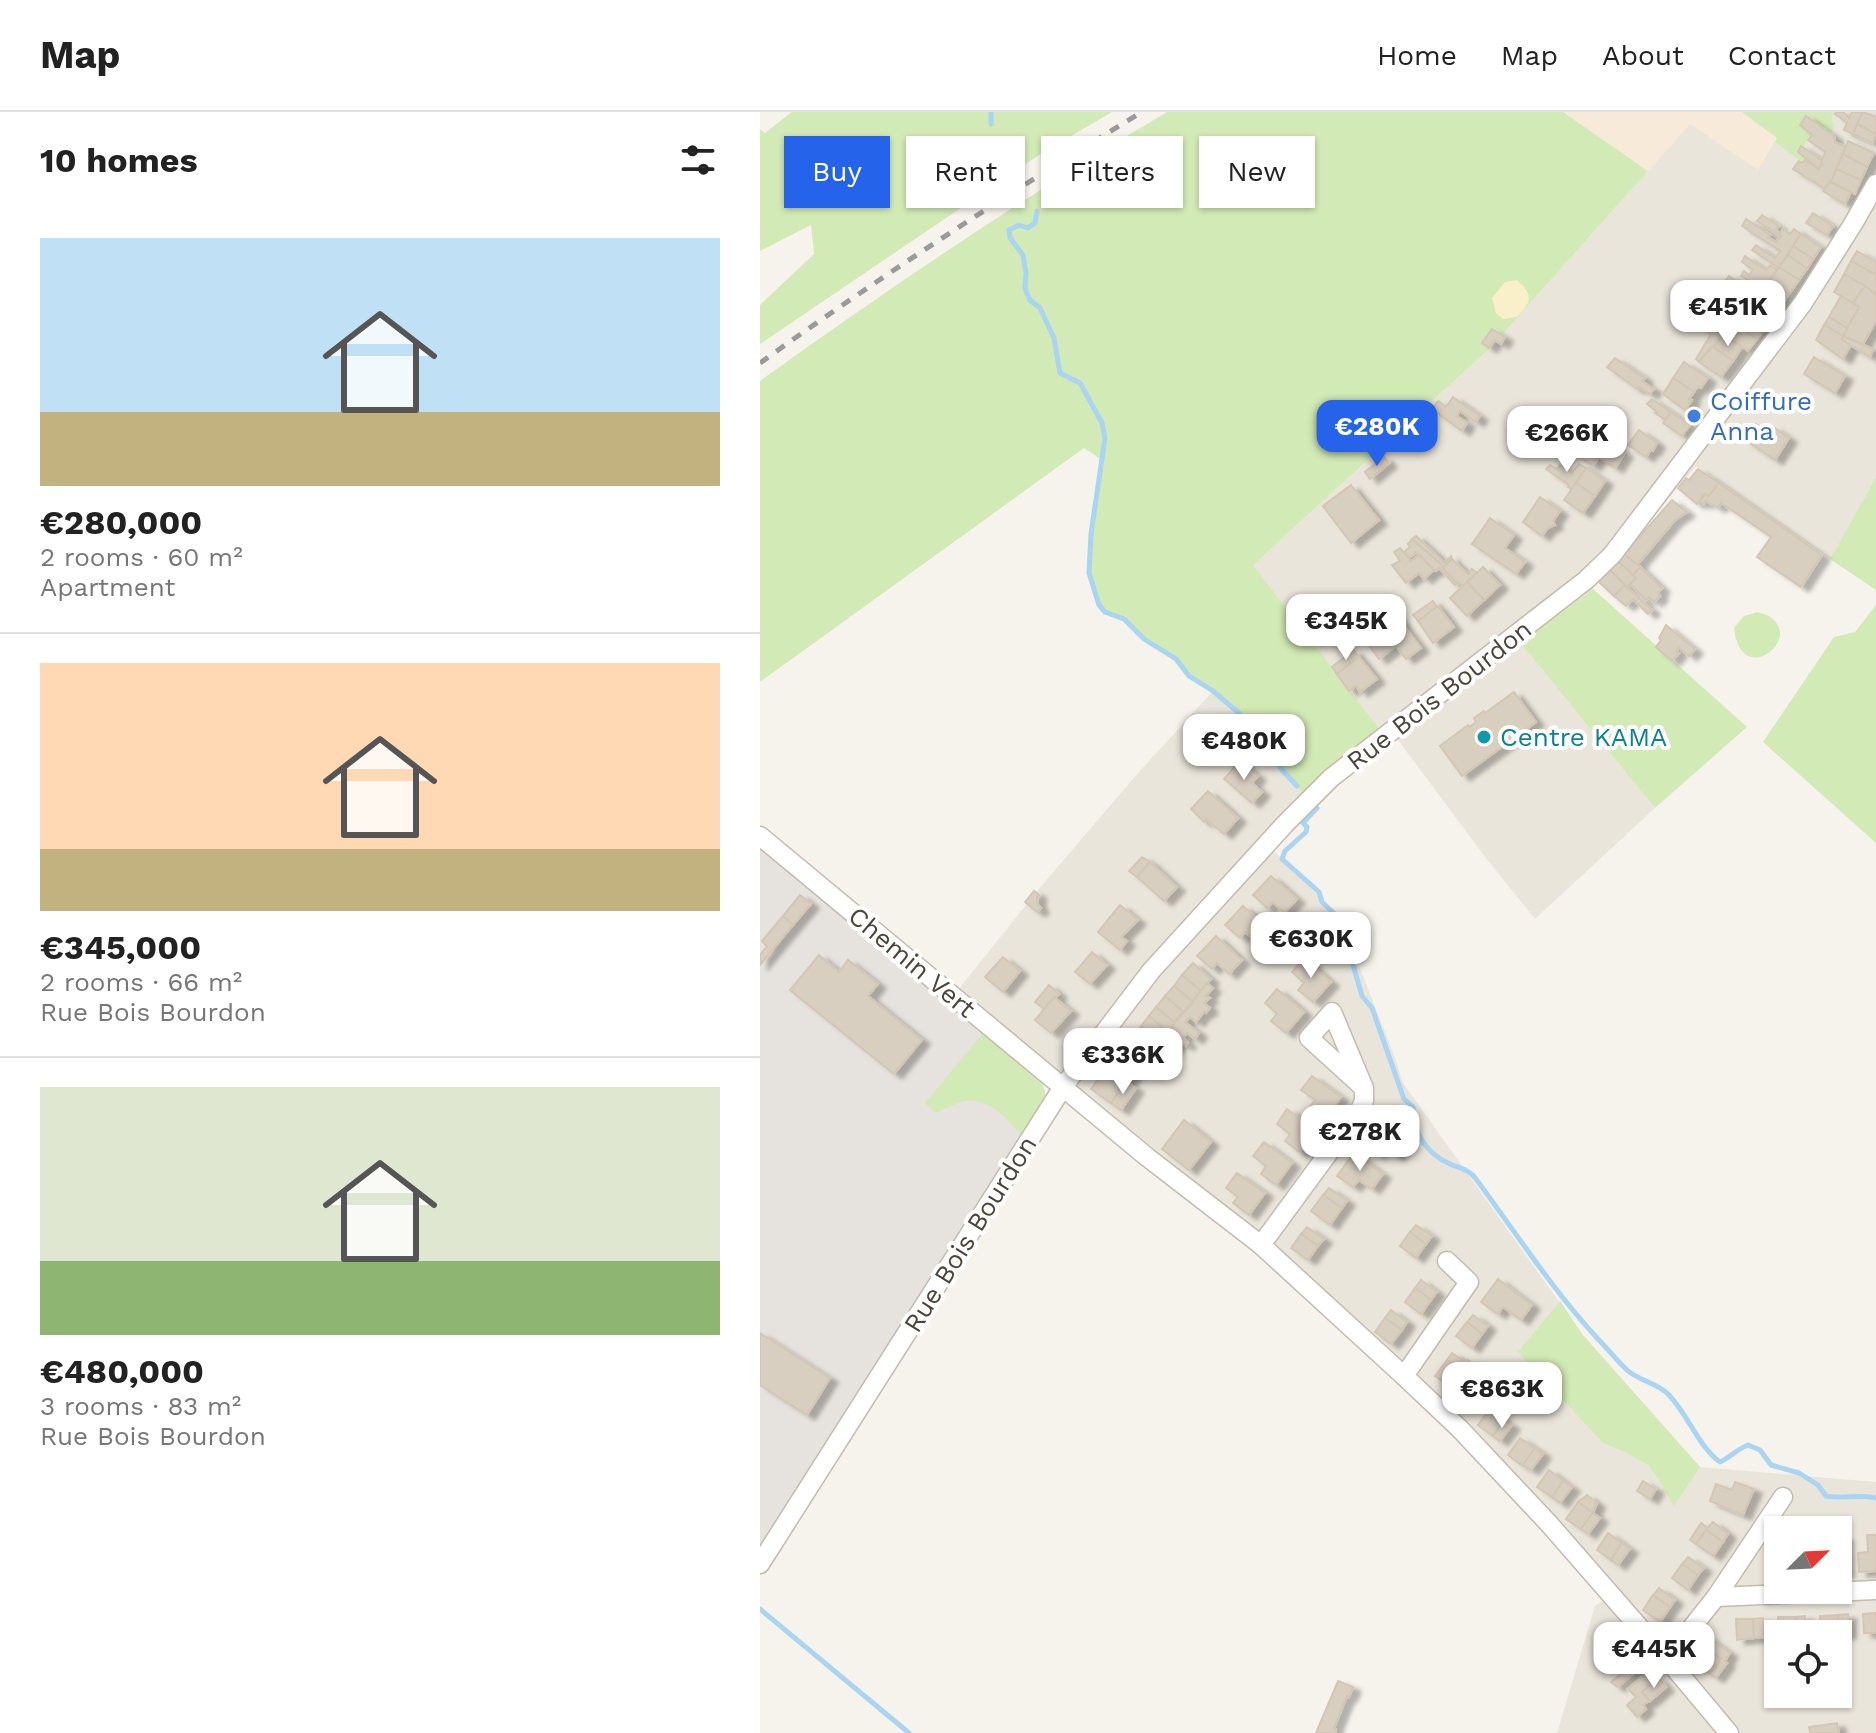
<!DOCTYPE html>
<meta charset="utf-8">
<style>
:root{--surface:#fff;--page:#f6f6f6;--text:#222;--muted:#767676;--line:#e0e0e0;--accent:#2563eb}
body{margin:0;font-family:"Work Sans",sans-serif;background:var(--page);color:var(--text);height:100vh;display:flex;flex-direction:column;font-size:30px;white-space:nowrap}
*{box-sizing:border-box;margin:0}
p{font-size:26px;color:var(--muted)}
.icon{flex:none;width:44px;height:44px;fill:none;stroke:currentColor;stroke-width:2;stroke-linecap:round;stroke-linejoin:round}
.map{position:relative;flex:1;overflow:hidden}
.sheet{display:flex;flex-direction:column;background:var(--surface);width:760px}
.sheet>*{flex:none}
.guide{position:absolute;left:24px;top:24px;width:760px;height:72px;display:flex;gap:16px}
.needle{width:52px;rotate:66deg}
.controls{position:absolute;left:1004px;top:1404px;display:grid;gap:16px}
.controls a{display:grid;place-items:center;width:88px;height:88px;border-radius:0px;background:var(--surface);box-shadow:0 2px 6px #0004;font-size:40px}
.price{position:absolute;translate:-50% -68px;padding:0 18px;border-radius:16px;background:#fff;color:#222;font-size:26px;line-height:52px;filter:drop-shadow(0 2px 4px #0008)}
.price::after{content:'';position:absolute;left:50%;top:48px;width:24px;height:18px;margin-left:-12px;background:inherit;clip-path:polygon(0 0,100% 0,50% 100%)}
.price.current{background:var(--accent);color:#fff}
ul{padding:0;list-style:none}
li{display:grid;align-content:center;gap:16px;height:424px;padding:0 40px}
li+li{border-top:2px solid var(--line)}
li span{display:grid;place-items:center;height:248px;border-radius:0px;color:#555}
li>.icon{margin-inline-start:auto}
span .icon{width:144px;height:144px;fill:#fffc;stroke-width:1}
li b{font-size:34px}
h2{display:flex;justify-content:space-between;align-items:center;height:96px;padding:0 40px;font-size:34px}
.pill{padding:0 28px;border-radius:0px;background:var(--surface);box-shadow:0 2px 6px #0004;font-size:28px;line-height:72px}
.pill.current{background:var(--accent);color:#fff}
header{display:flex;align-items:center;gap:48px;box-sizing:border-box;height:112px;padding:0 40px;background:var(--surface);border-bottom:2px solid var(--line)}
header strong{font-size:38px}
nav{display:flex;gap:44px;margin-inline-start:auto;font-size:28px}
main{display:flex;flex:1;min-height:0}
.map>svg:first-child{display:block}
</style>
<header>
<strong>Map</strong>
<nav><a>Home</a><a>Map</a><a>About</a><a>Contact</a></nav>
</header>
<main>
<section class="sheet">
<h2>10 homes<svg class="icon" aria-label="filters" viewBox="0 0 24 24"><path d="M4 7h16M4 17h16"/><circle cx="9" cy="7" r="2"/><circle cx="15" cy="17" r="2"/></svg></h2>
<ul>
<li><span style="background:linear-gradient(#bfe0f5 70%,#c2b280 0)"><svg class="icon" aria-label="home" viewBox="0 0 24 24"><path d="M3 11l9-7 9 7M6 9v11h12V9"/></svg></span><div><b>€280,000</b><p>2 rooms · 60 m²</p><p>Apartment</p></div></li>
<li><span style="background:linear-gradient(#ffd9b3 75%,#c2b280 0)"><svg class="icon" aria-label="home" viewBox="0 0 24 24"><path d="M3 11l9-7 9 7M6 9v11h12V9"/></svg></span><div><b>€345,000</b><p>2 rooms · 66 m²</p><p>Rue Bois Bourdon</p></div></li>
<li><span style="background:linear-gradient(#dfe7d0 70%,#8fb573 0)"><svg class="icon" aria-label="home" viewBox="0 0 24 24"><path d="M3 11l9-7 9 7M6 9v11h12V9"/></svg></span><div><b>€480,000</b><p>3 rooms · 83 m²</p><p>Rue Bois Bourdon</p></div></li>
</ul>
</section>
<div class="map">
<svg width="1116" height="1621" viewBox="0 0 1116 1621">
<defs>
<filter id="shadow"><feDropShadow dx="8" dy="4.5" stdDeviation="2" flood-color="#0004"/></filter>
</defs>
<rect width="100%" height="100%" fill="#f6f3ec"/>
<g fill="#eae5da" fill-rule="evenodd">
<path d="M982,0H1116V365L1070,447L936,354L833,477L762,530L895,696L775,807L726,746L638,628L625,624L493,453L730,236L930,12L1017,26Z"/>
<path d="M453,579L480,602L523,659L549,688L507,732L572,797L582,811L634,943L643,971L822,1222L940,1355L1116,1370V1621H797L835,1494L851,1483L644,1264L193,884L278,778L378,661ZM1018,1418H1078V1478H1018ZM1018,1522H1078V1582H1018Z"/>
</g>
<path fill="#f7ead8" d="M803,0H982L1017,26L998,58L930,12L888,59Z"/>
<path fill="#e6e2dd" d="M0,724L193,884L223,921L282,972L285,979V985L262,1024L0,1434Z"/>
<g fill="#d2eab5">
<path d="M32,0H352L282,41L0,232V193L54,142L51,113L0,139V17L5,21Z"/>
<path d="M407,0H803L888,59L730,236L493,453L625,624L549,688L523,659L480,602L453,579L429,564L416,547L384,527L364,507L345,500L339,493L329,461L331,422L342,348L324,336L0,570V269C132,174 267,83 407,0Z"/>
<path d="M982,0H1076L1071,5L1074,13L1071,22L1055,11L1041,41L1067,60L1065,67L1015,30L1017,26Z"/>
<path d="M1116,365V478L1070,447Z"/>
<path d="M833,477L987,615L895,696L761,531Z"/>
<path d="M1116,493V731L1003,630L1074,525L1095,520Z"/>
<path d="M998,500C1002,502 1007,502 1010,505C1044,528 980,577 974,516L984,504Z"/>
<path d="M223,921L282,972L285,979V985L262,1024C248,1006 226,983 201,990C192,993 184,997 176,1001L165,991Z"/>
<path d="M800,1189L822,1222L940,1355L914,1394L898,1366L888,1353L865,1340L843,1331L758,1240Z"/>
</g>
<path fill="#f9efc9" d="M757,168C774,184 772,189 757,205L743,207L736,201L732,186L745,170Z"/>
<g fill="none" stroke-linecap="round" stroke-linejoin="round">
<g stroke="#a9d4f2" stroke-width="5">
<path d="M231,12V0"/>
<path d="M277,99L275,111L268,116L259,113L249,118L250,126L263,143L266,161L265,177L270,188L280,196L294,226L300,261L320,271L342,311L345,326L331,422L329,461L339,493L345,500L364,507L384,527L416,547L429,564L453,579L480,602L523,659L537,674"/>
<path d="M557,696L543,711L547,715L546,720L525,739L522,747L559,780L562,790L583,810L588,823L591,846L602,884L612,896L644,987L653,995C654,1021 665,1041 690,1052C700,1056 710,1058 716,1067C756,1121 792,1177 838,1227C848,1237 857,1249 867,1258C879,1269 898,1271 909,1283C928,1303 939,1335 960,1350C971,1345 977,1337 988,1333L1000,1338L1011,1353L1039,1361L1058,1373L1066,1384C1084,1387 1097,1382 1116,1386"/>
<path d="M0,1497L149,1621"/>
</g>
</g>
<g fill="#d8cfc1" stroke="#d3c7b4" stroke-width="2" filter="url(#shadow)">
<path d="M1083,0L1089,6L1092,0H1103L1093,22L1084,18L1087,11L1075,2L1076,0Z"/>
<path d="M1103,0L1116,5V22L1097,12Z"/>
<path d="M1046,4L1074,24L1075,30L1086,35L1071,70L1065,77L1033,57L1039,49L1042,51L1045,48L1059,57L1065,40L1048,28L1052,23L1040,13Z"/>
<path d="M1097,12L1116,22L1113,31L1093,22Z"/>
<path d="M1088,29L1114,41L1107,55L1083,42Z"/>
<path d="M1041,34L1060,47L1062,51L1059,57L1038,40Z"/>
<path d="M1083,42L1107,55L1101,68L1076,57Z"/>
<path d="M1076,57L1101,68L1095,82L1071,70Z"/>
<path d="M1069,70L1091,80L1085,92L1063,79Z"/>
<path d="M1053,101L1073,114L1067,123L1046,111Z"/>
<path d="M1002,103L1019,114L1016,118L1020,121L1023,117L1030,122L1034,117L1041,122L1019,156L992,138L996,133L1015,146L1020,139L982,114L986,107L1010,123L1008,125L1016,130L1021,124L997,109Z"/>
<path d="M1041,122L1061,135L1053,147L1033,134Z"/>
<path d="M1033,134L1053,147L1047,157L1028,143Z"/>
<path d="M1097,139L1116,150V163L1091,149Z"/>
<path d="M1028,143L1047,157L1039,168L1019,155Z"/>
<path d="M985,144L1006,158L1010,153L1017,158L995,189L997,190L989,202L974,221L945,202L949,195L966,206L972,199L956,187L960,182L967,186L971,181L985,191L990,185L966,168L969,164L987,177L991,170L981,164L984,159L989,163L993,158L982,150Z"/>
<path d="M1091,149L1116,163V179L1114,182L1105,174L1084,162Z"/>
<path d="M1019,155L1039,168L1029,182L1010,169Z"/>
<path d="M1084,162L1105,174L1093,191L1074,180Z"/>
<path d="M1010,169L1029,182L1023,191L1003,178Z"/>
<path d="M1105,174L1116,183V209L1103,232L1083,224L1099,195L1093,191Z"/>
<path d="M1003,178L1023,191L1015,203L995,189Z"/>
<path d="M1081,184L1099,195L1087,216L1069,205Z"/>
<path d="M997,190L1015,203L1007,214L989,202Z"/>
<path d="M989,202L1007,214L997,227L979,215Z"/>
<path d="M1069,205L1087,216L1083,224L1064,213Z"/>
<path d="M946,210L963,223L954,235L952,234L939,250L936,247L951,222L942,217Z"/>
<path d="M1064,213L1083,224L1082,228L1091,233L1083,247L1056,228Z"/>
<path d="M979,215L997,227L988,239L969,226Z"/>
<path d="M732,217L745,225L741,232L735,228L729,236L722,231Z"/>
<path d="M963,223L982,235L973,249L954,235Z"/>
<path d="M1083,224L1113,237L1110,245L1082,228Z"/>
<path d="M952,234L973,249L961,265L939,250Z"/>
<path d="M1054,245L1085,264L1075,281L1044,262Z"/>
<path d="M855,246L885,266L882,269L894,277L890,282L878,275L877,277L847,255Z"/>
<path d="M924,250L948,266L941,276L938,275L934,280L913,266Z"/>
<path d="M913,266L934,280L929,287L932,288L925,298L903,282Z"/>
<path d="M693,285L720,304L716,310L700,299L697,304L707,311L702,319L672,297L678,289L686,295Z"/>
<path d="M892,287L911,300L905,308L895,301L897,300L887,292Z"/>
<path d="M911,300L930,313L922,324L903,311Z"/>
<path d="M821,311L865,341L855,356L839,345L833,354L805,335Z"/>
<path d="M996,312L1009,321L1013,315L1029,326L1015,348L985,328Z"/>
<path d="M879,318L897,331L893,339L891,338L886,345L868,333Z"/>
<path d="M624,345L629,351L610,367L605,360Z"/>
<path d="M819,352L826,356L811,377L808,375L809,373L786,357L790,353L797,357L800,353L812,361Z"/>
<path d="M826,356L845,369L835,384L816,371Z"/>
<path d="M938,357L959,371L949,384L945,382L937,392L918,376L926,366L929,368Z"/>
<path d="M816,371L835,384L823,401L804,388Z"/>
<path d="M959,371L1062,443L1041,475L997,445L1011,425L961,391L958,396L946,389L944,392L940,389L945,382L949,384Z"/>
<path d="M591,373L619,408L591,431L563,394Z"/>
<path d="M780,385L800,399L793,409L795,413L788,416L782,424L763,410Z"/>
<path d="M912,388L927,400L914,409L877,453L864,442Z"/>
<path d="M730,406L754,423L745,436L765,450L756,462L712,432Z"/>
<path d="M656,424L685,451L691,444L692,447L683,456L682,453L652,427Z"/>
<path d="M652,427L682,453L683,456L698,472L695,473L679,456L676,459L674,458L655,439L656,441L649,446L644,440L650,435L648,432Z"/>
<path d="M640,436L651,449L659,443L674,458L664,467L659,461L646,471L632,453L640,449L634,440Z"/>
<path d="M864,442L880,455L873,463L858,449Z"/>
<path d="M692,447L708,462L712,457L717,461L703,474L700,471L698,472L683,456Z"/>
<path d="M858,449L876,466L867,475L850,458Z"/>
<path d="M723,455L740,473L724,488L707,470Z"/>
<path d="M880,455L902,476L898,481L900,484L894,490L889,485L886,488L870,472L876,466L873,463Z"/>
<path d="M850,458L865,473L854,484L838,469Z"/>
<path d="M707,470L724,488L707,504L690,486Z"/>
<path d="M865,473L867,475L892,498L888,502L873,487L866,494L854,484Z"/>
<path d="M673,489L677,495L658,509L653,503Z"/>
<path d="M678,494L694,515L673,531L658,509Z"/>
<path d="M634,500L661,536L646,547L636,534L619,547L602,524Z"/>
<path d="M563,507L569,516L553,528L546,520Z"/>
<path d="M906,513L935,537L929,544L919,536L916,539L919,541L912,549L896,535L901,528L899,526Z"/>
<path d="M594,538L599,545L577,562L572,555Z"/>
<path d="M599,545L617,567L600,580L596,574L589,579L577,562Z"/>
<path d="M754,580L776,610L702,664L680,634L708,613L710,615L716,610L714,606L724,599L725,601Z"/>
<path d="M480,649L498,664L492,671L502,680L492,691L464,667Z"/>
<path d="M448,679L478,706L464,722L446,707L444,710L431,697Z"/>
<path d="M382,745L390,750L377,765L369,759Z"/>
<path d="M390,750L417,775L404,789L377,765Z"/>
<path d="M511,764L537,787L524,801L513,790L507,796L493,783Z"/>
<path d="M274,779L279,783L277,786L278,793L281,796L277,800L265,790Z"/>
<path d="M40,783L51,792L33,813L23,804Z"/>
<path d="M360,793L378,808L361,825L367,829L360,838L338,820Z"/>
<path d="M483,794L509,817L497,831L485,820L480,826L465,813Z"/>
<path d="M23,804L33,813L0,853V843L7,834L2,829Z"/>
<path d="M456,824L482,848L469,862L457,851L452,857L437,844Z"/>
<path d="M332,840L347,853L330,872L315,860Z"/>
<path d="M59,843L79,860L88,848L118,872L108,884L162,928L134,962L30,878Z"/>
<path d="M243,845L260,859L243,880L225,865Z"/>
<path d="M544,846L571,870L553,890L538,878L544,871L532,860Z"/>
<path d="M433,851L451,867L441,879L422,863Z"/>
<path d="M422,863L441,879L433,890L414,874Z"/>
<path d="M447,871L453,876L446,884L450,886L444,891L450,896L446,901L444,900L436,910L430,905L425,910L439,921L435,927L427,921L423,926L428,931L426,934L420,929L412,939L400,930Z"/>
<path d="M289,873L299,882L284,897L275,890Z"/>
<path d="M414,874L433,890L424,900L405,884Z"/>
<path d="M517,877L544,900L526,921L511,909L517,902L505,891Z"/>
<path d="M405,884L423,900L414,910L396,895Z"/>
<path d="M294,885L311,899L291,921L275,908Z"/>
<path d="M396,895L415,911L408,920L389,904Z"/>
<path d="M389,904L408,920L400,930L381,914Z"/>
<path d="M381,914L400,931L389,944L370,928Z"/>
<path d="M370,928L389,944L377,958L358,942Z"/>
<path d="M358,942L377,958L368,970L346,956Z"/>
<path d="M346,956L366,970L351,991L331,977Z"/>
<path d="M552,964L581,985L565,1007L549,996L555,988L541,978Z"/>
<path d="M366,970L376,976L361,998L351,991Z"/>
<path d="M527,997L556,1018L540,1040L525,1029L530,1022L517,1012Z"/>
<path d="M424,1008L451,1030L429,1058L402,1037Z"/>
<path d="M618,1008L647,1029L636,1044L623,1035L617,1042L601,1030Z"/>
<path d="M504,1030L532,1051L516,1073L501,1062L506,1054L493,1044Z"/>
<path d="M594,1041L623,1062L612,1077L599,1068L593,1075L577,1064Z"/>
<path d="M477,1061L505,1081L489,1103L473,1091L478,1085L466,1076Z"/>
<path d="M569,1076L587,1089L582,1096L563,1083Z"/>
<path d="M563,1083L582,1096L570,1113L551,1099Z"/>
<path d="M656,1113L672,1124L666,1132L650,1120Z"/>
<path d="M547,1115L564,1127L558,1134L541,1122Z"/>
<path d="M650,1120L666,1132L656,1146L640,1134Z"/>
<path d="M541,1122L558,1134L548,1148L531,1136Z"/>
<path d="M738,1167L772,1193L761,1208L743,1195L738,1202L721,1190Z"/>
<path d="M661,1168L677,1180L671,1188L655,1176Z"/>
<path d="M655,1176L671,1188L661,1202L645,1190Z"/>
<path d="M631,1198L647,1210L642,1218L625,1206Z"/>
<path d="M713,1203L728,1214L722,1222L707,1210Z"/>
<path d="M625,1206L642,1218L631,1232L615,1220Z"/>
<path d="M707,1210L722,1222L712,1236L696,1224Z"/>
<path d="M0,1221L70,1266L47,1303L0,1273Z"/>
<path d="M692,1241L707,1251L708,1248L719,1256L712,1267L687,1248Z"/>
<path d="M687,1248L705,1262L693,1277L675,1264Z"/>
<path d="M730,1297L744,1308L733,1324L718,1313Z"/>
<path d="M744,1308L752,1313L740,1329L733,1324Z"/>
<path d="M760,1326L775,1336L763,1354L748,1343Z"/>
<path d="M775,1336L783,1342L771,1358L763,1353Z"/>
<path d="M789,1358L803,1369L792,1385L777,1375Z"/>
<path d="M803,1369L812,1375L800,1391L792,1385Z"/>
<path d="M883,1369L896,1377L890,1387L877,1379Z"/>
<path d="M975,1370L994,1377L983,1403L950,1389L956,1372L972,1378Z"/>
<path d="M827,1383L837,1391L833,1401L818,1390Z"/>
<path d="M818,1390L833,1401L821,1417L806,1407Z"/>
<path d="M833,1401L840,1406L828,1422L821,1417Z"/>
<path d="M953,1410L968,1422L963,1430L946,1418L936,1432L930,1428L941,1411L948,1416Z"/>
<path d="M946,1418L963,1430L953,1444L936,1432Z"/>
<path d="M848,1421L862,1431L851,1448L837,1438Z"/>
<path d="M1107,1423H1116V1459L1099,1460L1098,1441L1108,1440Z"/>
<path d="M1085,1424L1086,1461H1078V1425Z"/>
<path d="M862,1431L870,1437L858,1453L851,1448Z"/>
<path d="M928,1445L944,1456L938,1463L922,1452Z"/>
<path d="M922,1452L938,1463L928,1478L912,1466Z"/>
<path d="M899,1476L915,1488L910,1495L893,1484Z"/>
<path d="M893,1483L910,1495L900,1510L883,1498Z"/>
<path d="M1116,1501V1521H1104L1103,1502Z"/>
<path d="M1088,1502V1522L1079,1523L1078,1503Z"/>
<path d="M1078,1503L1079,1523L1061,1522L1060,1504Z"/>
<path d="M1045,1504L1046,1522H1037L1036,1505Z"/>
<path d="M1018,1505H1036L1037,1522H1019Z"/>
<path d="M1003,1506L1004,1526H994L993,1507Z"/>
<path d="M976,1507H993L994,1526L977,1528Z"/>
<path d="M948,1525L970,1541L965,1549L967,1551L956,1566L950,1562L961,1547L942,1533Z"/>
<path d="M870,1532L887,1551L872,1563L855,1544Z"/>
<path d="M942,1533L961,1547L950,1562L931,1549Z"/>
<path d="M863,1553L872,1563L857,1575L851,1570L863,1560L859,1555Z"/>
<path d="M888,1560L896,1569L882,1580L889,1589L883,1593L886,1597L877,1605L867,1593L876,1585L868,1577Z"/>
<path d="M899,1566L906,1575L890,1589L882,1580Z"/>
<path d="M578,1569L593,1575L589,1585L587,1584L574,1616L576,1617L575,1621H556Z"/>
<path d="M1077,1611L1079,1621H1050L1049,1615Z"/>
</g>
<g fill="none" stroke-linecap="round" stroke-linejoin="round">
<g stroke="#c2bbae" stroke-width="21">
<g id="street">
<path d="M0,724L387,1045L501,1133L644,1264L700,1317L791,1414L907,1547L969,1621"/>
<path d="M501,1133L600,998L604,989V976L572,900L549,926L604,976"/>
<path d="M644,1264L709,1170L687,1149"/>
<path d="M0,1452L303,975L391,859L526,711L571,666L826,468L852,443L1043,191L1093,112L1116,72"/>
<path d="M956,1485L1116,1478"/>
<path d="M907,1547L956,1485L1023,1385"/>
</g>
</g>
<use href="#street" stroke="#fff" stroke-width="18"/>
<path stroke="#9a9a9a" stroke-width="5" stroke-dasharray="10 10" stroke-linecap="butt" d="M0,251C124,162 252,79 382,0"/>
</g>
<circle fill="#3f7fe0" stroke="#fff" stroke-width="3" cx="934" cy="304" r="8"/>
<circle fill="#0f9aa8" stroke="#fff" stroke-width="3" cx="724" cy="625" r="8"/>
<g text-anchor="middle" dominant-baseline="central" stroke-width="8" stroke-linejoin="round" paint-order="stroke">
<g font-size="26" fill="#366cbe" stroke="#fff" text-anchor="start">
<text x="950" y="289">Coiffure<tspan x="950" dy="30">Anna</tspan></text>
</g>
<g font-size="26" fill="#4b4439" stroke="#fff">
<text transform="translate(679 583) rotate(-38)">Rue Bois Bourdon</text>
<text transform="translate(152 850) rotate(40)">Chemin Vert</text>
<text transform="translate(210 1122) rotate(-58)">Rue Bois Bourdon</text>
</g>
<g font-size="26" fill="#0d838f" stroke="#fff" text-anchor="start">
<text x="740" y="625">Centre KAMA</text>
</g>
</g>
</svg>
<div class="controls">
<a><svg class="needle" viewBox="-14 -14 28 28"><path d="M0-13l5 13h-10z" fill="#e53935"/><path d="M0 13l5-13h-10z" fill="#767676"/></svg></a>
<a><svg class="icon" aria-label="locate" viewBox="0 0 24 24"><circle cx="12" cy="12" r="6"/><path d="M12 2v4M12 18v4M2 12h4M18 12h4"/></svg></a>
</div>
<b class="price" style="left:968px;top:236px">€451K</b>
<b class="price current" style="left:617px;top:356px">€280K</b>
<b class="price" style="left:807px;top:362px">€266K</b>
<b class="price" style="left:586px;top:550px">€345K</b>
<b class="price" style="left:484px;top:670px">€480K</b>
<b class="price" style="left:551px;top:868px">€630K</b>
<b class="price" style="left:363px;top:984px">€336K</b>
<b class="price" style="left:600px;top:1061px">€278K</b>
<b class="price" style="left:742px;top:1318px">€863K</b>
<b class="price" style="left:894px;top:1578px">€445K</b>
<div class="guide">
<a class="pill current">Buy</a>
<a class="pill">Rent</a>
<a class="pill">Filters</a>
<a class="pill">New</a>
</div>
</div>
</main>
